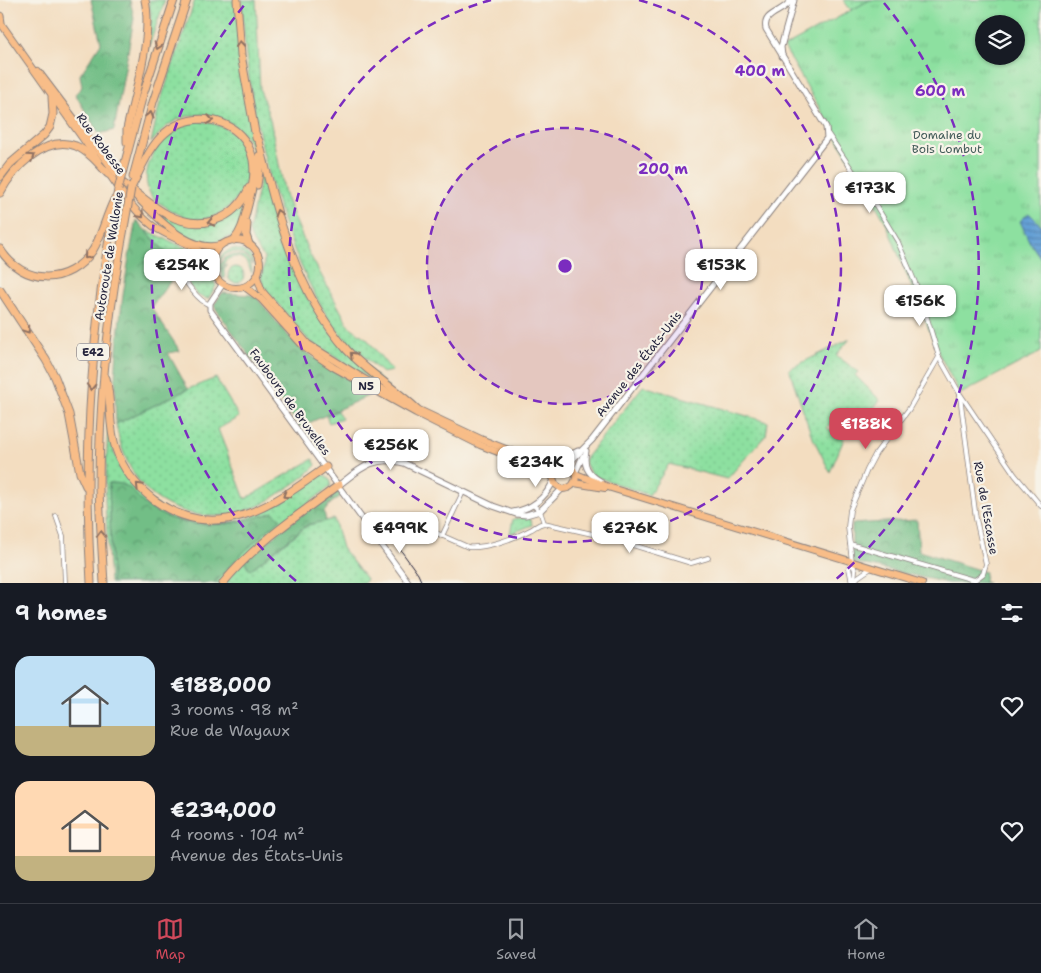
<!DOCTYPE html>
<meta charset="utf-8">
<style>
:root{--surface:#171b24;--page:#242831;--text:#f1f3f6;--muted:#9ea1a6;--line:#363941;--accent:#d1495b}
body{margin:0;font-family:"Shantell Sans",sans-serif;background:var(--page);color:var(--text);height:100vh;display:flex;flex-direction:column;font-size:19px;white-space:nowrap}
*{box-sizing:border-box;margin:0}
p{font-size:16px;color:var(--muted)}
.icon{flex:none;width:28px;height:28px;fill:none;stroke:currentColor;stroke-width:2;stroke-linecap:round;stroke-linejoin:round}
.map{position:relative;height:583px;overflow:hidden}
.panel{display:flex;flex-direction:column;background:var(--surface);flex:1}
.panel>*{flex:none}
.controls{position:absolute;left:975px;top:15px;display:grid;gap:10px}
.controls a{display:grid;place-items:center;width:50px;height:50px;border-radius:50%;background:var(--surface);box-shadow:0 1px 4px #0004;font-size:25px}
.price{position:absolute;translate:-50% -42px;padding:0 11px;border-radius:10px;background:#fff;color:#222;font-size:16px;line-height:32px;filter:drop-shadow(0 1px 2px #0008)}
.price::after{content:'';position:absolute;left:50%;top:30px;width:15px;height:11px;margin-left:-8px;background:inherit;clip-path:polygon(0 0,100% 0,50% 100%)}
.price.current{background:var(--accent);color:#fff}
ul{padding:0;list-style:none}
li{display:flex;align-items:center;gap:15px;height:125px;padding:0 15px}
li span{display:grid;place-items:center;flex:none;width:140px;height:100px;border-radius:15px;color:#555}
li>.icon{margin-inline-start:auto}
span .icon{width:60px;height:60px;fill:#fffc;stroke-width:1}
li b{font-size:21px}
h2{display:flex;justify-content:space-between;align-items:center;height:60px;padding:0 15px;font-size:21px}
.dock{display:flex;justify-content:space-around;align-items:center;height:70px;border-top:1px solid var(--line);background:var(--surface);font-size:14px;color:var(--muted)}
.dock a{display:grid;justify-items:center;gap:2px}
.dock .current{color:var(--accent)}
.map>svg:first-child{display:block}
</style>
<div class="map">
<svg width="1041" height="583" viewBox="0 0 1041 583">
<defs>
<pattern id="grass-dots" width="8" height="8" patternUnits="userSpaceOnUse" patternTransform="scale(1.25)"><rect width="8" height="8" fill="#8de0a0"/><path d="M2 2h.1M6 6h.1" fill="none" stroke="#79c08b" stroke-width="1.8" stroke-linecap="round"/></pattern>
<pattern id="forest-crowns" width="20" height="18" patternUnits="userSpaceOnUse" patternTransform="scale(1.25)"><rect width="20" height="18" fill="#72be86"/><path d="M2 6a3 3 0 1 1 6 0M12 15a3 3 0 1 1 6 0" fill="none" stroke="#5d9a6f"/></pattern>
<pattern id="park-tufts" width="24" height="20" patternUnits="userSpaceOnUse" patternTransform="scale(1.25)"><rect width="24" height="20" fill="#8de0a0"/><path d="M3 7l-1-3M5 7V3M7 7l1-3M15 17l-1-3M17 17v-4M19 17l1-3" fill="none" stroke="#79c08b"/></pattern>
<pattern id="water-rules" width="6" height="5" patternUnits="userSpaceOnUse" patternTransform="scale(1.25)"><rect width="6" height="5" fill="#65a0d5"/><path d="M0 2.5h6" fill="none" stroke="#5382ae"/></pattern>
</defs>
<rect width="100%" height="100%" fill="#f7f3e8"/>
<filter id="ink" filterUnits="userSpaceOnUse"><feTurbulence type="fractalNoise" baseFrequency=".02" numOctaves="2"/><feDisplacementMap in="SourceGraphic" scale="10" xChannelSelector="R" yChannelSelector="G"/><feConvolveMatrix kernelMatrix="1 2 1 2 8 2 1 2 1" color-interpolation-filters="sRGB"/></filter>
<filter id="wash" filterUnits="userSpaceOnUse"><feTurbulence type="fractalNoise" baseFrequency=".0096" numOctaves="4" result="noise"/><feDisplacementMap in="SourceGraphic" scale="20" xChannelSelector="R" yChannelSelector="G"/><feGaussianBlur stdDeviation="1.12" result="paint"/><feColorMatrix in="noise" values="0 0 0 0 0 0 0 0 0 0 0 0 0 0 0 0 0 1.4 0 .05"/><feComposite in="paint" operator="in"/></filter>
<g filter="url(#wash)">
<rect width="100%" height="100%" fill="#f3ddc0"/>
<g fill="url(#grass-dots)" stroke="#58816e">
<path d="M149,0H165L148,49L151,20Z"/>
<path d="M195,0H235L252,132L257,152V168C255,159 254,150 249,142C235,118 202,108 177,120C166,125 159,134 151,143L160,102Z"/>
<path d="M242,0H256L260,90L270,119L285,195L309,253L349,326L367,339L392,371L382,373C364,356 341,339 327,316C275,231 245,99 242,0Z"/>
<path d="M843,0H872L851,10Z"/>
<path d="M197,121C206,122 214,123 223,127C257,144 255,188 226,209C217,215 209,220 198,220C187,219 175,213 166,207C161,204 154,200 151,195C138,174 155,144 172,132C180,126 188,124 197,121Z"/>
<path d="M261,158L270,204L289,260L306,296L331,334L389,388L383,387L309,341L263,286L261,277L264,267V258L253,242L249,232L261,174Z"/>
<path d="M252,190L239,233L211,244L187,238L165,226L153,209L175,218L214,222Z"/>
<path d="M146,230L208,258L209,270L216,286L208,299L197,295L170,257Z"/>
<path d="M232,249C242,249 253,254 253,265C247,252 228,246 220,261C218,265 219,270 219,274C215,262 221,253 232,249Z"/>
<path d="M231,255C244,254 252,260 252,273C250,270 249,265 246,262C238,252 222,258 222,270L225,265L227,266L224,270L225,279L223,277L222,278L220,265L225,258Z"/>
<circle cx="236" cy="275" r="8"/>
<path d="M850,339L836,355L858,372L855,375L880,400L864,420L855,412L849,425L834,417L827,428L844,439L830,472L811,434L789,369Z"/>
<path d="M216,378L239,417L218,429L245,499L313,459L316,465C307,475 297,482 286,489C272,499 259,507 242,512C205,524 154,509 134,474C125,459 119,442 116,424L188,389Z"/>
<path d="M643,386L768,422L766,435L727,479L669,464L649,495L591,475L584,460Z"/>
<path d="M337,411L342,418L329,423L326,416Z"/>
<path d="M108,423C110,437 113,453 120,466C147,514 208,536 258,514C280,505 300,488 319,475C326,474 328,477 331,482L330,487C291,516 252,545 220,583H215C235,559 257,539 281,519L202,525L165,517L146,506L125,485L109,483L112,583H110L105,499Z"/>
<path d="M528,517L531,520L532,525L510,534L513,519Z"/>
<path d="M334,519L342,548L367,580L364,583H225L244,560L250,570L308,525Z"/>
</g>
<g fill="url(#forest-crowns)" stroke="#4a7060">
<path d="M91,0H130L134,18L114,130L99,134L75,94L82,87L80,75L101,43Z"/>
<path d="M136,220L170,257L176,274L151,307L180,351L168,353L188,389L116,424C112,357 123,287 136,220Z"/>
<path d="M222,293L251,295L257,298L285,332L302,350L372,394L300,427L216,309L214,305Z"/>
<path d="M109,483C114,483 120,483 124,485C133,488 139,501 147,506C185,533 232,527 273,512L281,519C257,539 235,559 215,583H112Z"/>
<path d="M335,488L341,496L330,504L324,512L326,521L307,525L250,570L244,560Z"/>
<path d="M917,520L919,551L985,572L984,582L988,583H948L852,562V524Z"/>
</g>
<path fill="url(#park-tufts)" stroke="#58816e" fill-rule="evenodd" d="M870,0H1041V352L960,394L938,352L885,221L784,47ZM984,24H1016V56H984Z"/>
<path fill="url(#water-rules)" stroke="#446188" d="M1029,213L1041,225V259L1029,241L1020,221Z"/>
</g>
<g filter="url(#ink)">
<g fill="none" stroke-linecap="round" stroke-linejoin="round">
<g stroke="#8a807e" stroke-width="5.5">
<g id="minor">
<path d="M828,134L875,204L898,242L919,292L939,357L960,394L1015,475L1041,506"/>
<path d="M170,257C179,270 194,300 210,305"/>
<path d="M533,505L540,511L544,523"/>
<path d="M56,516L63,536L65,583"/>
<path d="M374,535L400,517L468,547C485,549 515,538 530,530C535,528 537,524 544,523L610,538L691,563L708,558"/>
<path d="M442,536L463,492"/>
<path d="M850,544L970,579L975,580L983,574L986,564L976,519L960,396"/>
<path d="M852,562L849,568L852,583"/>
<path d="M854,583L855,570L852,562L848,527L850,510L867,470L876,453L909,409L939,357"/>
<path d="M854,583L858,577L871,568"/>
</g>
</g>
<g stroke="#8a807e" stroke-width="7">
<g id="tertiary">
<path d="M782,56L781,47L794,0"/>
<path d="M222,285L210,303V310L409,583"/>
<path d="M586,451C583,465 587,473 600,481"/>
<path d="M532,458L551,460L562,459L578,451"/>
<path d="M567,465L592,440L827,138L826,127L766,29C762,12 784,13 791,0"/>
<path d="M575,473L583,456"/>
<path d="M339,485C361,468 374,455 404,463L493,506L516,514L526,515L540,511L562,489"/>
<path d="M513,512C531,509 545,498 553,482"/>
</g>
</g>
<g stroke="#8a807e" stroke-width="8">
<g id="primary">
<path d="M0,22L98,160"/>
<path d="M38,71L123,183"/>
<path d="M106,170C120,189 134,212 153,226C170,239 201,245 211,263"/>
<path d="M133,193C152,213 189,254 220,245"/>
<circle cx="236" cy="264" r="24"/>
<path d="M257,277L262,291L302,337L308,344L361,377L417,409L483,440L549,466H569C581,474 576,489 562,489L555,484L552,474L558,467"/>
<path d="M245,287L261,299L305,348L333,367L416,413L480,445L536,467L552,476"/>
<path d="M576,474L611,488L922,583"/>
<path d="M574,483L605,488"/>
</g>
</g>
<g stroke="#8a807e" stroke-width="9">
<g id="motorway">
<path d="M237,0L241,55L256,138"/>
<path d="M0,16L1,23"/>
<path d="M256,135L259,141C277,215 296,292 347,350C368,373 395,388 417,409"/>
<path d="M127,142V129C135,92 153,37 145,0"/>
<path d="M123,170L142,98L174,0"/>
<path d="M0,177L10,164L44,135L50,127L53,114L52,97"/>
<path d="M133,177L153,102L187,0"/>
<path d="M124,184C139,194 152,207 168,215C200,231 234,222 249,188"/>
<path d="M257,185L259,172V156"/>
<path d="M131,188C141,169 149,147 165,133C194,107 245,119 253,160C256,176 251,193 247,209C244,220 242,231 234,240"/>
<path d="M0,193C13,169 45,134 76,146C89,152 99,164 108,174"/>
<path d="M247,224L246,235L249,244"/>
<path d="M0,249C23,286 69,286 93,250C102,235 106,216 114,200"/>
<path d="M0,290L46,360L55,377L69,414L80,473L86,486"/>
<path d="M106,378C112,402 108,426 116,449C123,470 137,487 154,500C217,546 273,505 326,467"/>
<path d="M91,583C83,447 91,324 118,190"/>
<path d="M104,583C102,551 100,520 99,488C99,401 108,314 124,228"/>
<path d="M223,583C255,544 298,515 339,485"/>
</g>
</g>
<use href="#minor" stroke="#fff" stroke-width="4"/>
<use href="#tertiary" stroke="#fff" stroke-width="5"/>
<use href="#primary" stroke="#f8bd88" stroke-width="6"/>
<use href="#motorway" stroke="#f8bd88" stroke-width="7"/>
<path stroke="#22223b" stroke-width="1" d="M386,530L418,574L422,583"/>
<g stroke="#8a807e" stroke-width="9" stroke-linecap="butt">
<g id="motorway-bridge">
<path d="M118,190L123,170"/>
<path d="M124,228L131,188"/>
</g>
</g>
<use href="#motorway-bridge" stroke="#f8bd88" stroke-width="7"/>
</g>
<defs><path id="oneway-chevron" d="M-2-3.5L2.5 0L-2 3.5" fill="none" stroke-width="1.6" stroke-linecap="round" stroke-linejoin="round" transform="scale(1.25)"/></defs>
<g stroke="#8d7062">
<use href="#oneway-chevron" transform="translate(240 44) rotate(-96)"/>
<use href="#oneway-chevron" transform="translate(158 46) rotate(108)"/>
<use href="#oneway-chevron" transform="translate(150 115) rotate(-75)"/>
<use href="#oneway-chevron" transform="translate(210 120) rotate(9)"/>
<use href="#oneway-chevron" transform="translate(31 157) rotate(-34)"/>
<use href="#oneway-chevron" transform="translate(278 213) rotate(-106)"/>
<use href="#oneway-chevron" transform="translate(141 215) rotate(48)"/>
<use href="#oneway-chevron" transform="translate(211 222) rotate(169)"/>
<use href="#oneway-chevron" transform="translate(87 256) rotate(130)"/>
<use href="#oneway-chevron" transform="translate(27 330) rotate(56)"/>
<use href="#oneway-chevron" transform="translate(353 355) rotate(-135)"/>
<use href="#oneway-chevron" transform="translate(91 387) rotate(93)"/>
<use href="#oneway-chevron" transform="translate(139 486) rotate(-134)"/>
<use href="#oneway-chevron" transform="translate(286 495) rotate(147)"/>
<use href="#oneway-chevron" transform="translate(101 534) rotate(-92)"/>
</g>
</g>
<circle cx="565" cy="266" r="138" fill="#7b2cbf" fill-opacity=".12"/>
<g fill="none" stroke="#7b2cbf" stroke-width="2.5" stroke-dasharray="9 6">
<circle cx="565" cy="266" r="138"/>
<path d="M639 0A276 276 0 1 1 491 0"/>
<path d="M296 581A414 414 0 0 1 246 3M884 3A414 414 0 0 1 834 581"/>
</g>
<g text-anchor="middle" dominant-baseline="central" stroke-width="4.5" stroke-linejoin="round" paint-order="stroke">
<g fill="#f7f3e8" stroke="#62616f" stroke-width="1">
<rect x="77" y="343.5" width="32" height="17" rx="4"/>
<rect x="352" y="377.5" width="28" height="17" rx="4"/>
</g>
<g font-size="11" font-weight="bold" fill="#22223b">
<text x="93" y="352">E42</text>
<text x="366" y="386">N5</text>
</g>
<g font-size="12" fill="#425b59" stroke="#f7f3e8">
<text x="947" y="135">Domaine du<tspan x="947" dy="14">Bois Lombut</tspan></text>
</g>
<g font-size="12" fill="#22223b" stroke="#f7f3e8">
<text transform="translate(101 144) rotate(53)">Rue Robesse</text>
<text transform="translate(109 256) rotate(-81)">Autoroute de Wallonie</text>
<text transform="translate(639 364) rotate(-52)">Avenue des États-Unis</text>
<text transform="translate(290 402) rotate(54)">Faubourg de Bruxelles</text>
<text transform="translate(986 508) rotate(80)">Rue de l'Escasse</text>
</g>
</g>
<circle cx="565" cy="266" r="8" fill="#7b2cbf" stroke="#f7f3e8" stroke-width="2.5"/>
<g font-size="15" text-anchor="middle" font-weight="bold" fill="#7b2cbf" stroke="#f7f3e8" stroke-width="4.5" stroke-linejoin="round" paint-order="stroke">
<text x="760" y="76">400 m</text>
<text x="940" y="96">600 m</text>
<text x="663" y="174">200 m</text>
</g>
</svg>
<div class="controls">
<a><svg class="icon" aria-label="layers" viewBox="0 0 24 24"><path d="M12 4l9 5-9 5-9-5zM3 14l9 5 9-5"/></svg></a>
</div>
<b class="price" style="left:870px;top:214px">€173K</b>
<b class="price" style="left:182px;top:291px">€254K</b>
<b class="price" style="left:721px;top:291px">€153K</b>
<b class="price" style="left:920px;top:327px">€156K</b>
<b class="price current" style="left:866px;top:450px">€188K</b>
<b class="price" style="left:391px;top:471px">€256K</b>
<b class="price" style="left:536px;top:488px">€234K</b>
<b class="price" style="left:400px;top:554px">€499K</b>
<b class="price" style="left:630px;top:554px">€276K</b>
</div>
<section class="panel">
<h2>9 homes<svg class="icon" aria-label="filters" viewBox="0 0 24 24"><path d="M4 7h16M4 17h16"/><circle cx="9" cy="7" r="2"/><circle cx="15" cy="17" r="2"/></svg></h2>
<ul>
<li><span style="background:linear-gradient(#bfe0f5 70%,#c2b280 0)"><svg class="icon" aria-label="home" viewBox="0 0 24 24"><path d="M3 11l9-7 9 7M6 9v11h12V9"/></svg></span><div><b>€188,000</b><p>3 rooms · 98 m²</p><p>Rue de Wayaux</p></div><svg class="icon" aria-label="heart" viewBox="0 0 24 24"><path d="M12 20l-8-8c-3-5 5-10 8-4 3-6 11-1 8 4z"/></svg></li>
<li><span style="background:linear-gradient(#ffd9b3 75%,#c2b280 0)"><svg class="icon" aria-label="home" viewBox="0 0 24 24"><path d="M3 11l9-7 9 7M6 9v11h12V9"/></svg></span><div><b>€234,000</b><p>4 rooms · 104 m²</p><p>Avenue des États-Unis</p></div><svg class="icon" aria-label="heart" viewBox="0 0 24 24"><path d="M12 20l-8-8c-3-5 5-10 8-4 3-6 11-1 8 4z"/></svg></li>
</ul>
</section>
<nav class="dock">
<a class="current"><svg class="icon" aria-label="map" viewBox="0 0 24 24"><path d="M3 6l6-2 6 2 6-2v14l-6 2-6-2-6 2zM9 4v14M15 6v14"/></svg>Map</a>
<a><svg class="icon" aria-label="saved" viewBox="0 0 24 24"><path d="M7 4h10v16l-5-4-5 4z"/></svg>Saved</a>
<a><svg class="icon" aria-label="home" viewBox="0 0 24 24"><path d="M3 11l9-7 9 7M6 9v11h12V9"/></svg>Home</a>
</nav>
